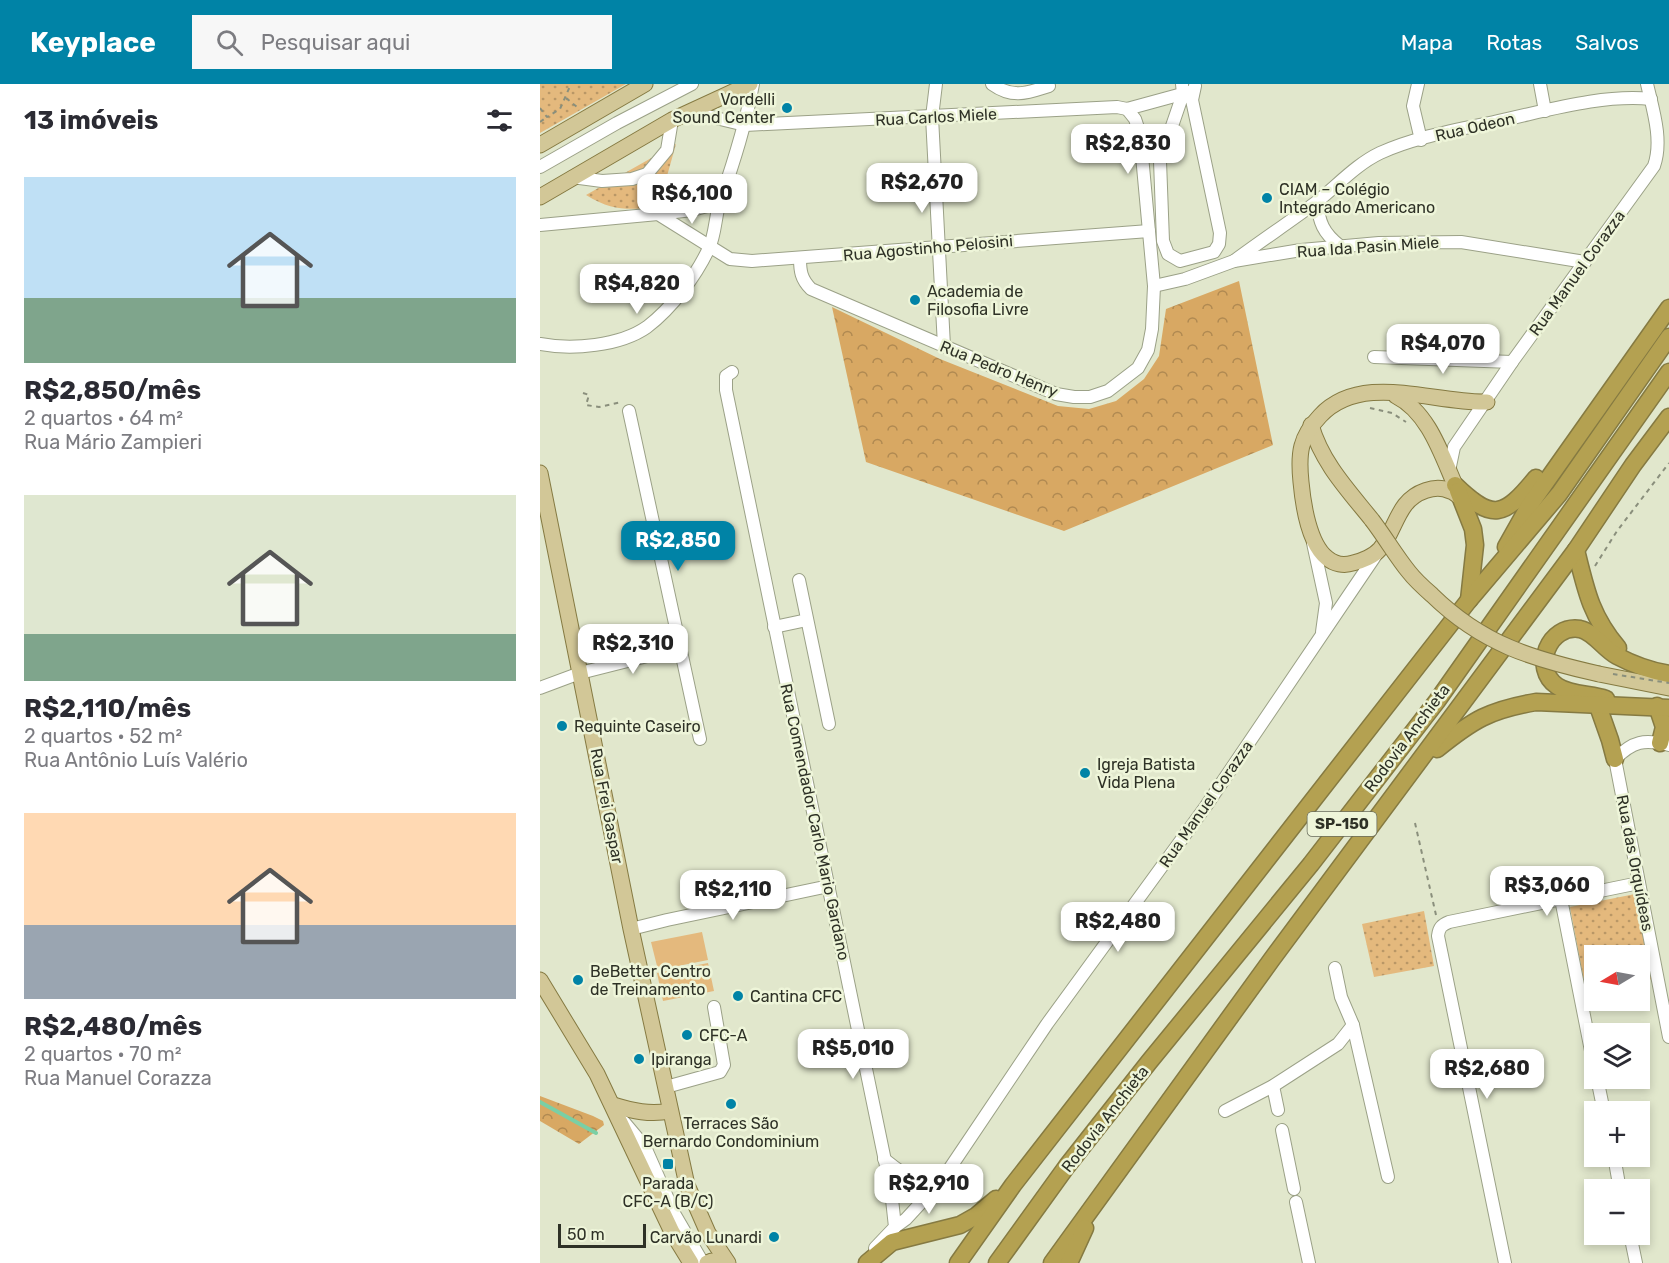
<!DOCTYPE html>
<html lang="pt">
<meta charset="utf-8">
<style>
:root{--surface:#fff;--page:#f7f7f7;--text:#2b2b33;--muted:#7c7c81;--accent:#0083a6}
body{margin:0;font-family:Rubik,sans-serif;background:var(--page);color:var(--text);height:100vh;display:flex;flex-direction:column;font-size:22px;white-space:nowrap}
*{box-sizing:border-box;margin:0}
p{font-size:20px;color:var(--muted)}
.icon{flex:none;width:33px;height:33px;fill:none;stroke:currentColor;stroke-width:2;stroke-linecap:round;stroke-linejoin:round}
.map{position:relative;flex:1;overflow:hidden}
.sheet{display:flex;flex-direction:column;background:var(--surface);width:540px}
.sheet>*{flex:none}
.needle{width:39px;rotate:260deg}
.controls{position:absolute;left:1044px;top:861px;display:grid;gap:12px}
.controls a{display:grid;place-items:center;width:66px;height:66px;border-radius:0px;background:var(--surface);box-shadow:0 3px 9px #0003;font-size:30px}
.scale{position:absolute;left:18px;bottom:15px;width:88px;box-sizing:border-box;padding-left:6px;border:3px solid #2e3126;border-top:0;font-size:16px;line-height:21px;white-space:nowrap;color:#2e3126;-webkit-text-stroke:4px #eef5d9;paint-order:stroke}
.price{position:absolute;translate:-50% -51px;padding:0 14px;border-radius:12px;background:#fff;color:#222;font-size:20px;line-height:39px;filter:drop-shadow(0 2px 3px #0008)}
.price::after{content:'';position:absolute;left:50%;top:36px;width:18px;height:14px;margin-left:-9px;background:inherit;clip-path:polygon(0 0,100% 0,50% 100%)}
.price.active{background:var(--accent);color:#fff}
ul{padding:0;list-style:none}
li{display:grid;align-content:center;gap:12px;height:318px;padding:0 24px}
li span{display:grid;place-items:center;height:186px;border-radius:0px;color:#555}
li>.icon{margin-inline-start:auto}
span .icon{width:108px;height:108px;fill:#fffc;stroke-width:1}
li b{font-size:26px}
h2{display:flex;justify-content:space-between;align-items:center;height:72px;padding:0 24px;font-size:26px}
header{display:flex;align-items:center;gap:36px;box-sizing:border-box;height:84px;padding:0 30px;background:var(--accent);color:#fff}
header strong{font-size:28px}
nav{display:flex;gap:33px;margin-inline-start:auto;font-size:21px}
.search{width:420px;height:54px;background:var(--page);display:flex;align-items:center;gap:15px;box-sizing:border-box;padding:0 21px;border-radius:0px;color:var(--muted);font-size:22px}
main{display:flex;flex:1;min-height:0}
.map>svg:first-child{display:block}
</style>
<header>
<strong>Keyplace</strong>
<div class="search"><svg class="icon" aria-label="search" viewBox="0 0 24 24"><circle cx="10" cy="10" r="6"/><path d="M15 15l6 6"/></svg>Pesquisar aqui</div>
<nav><a>Mapa</a><a>Rotas</a><a>Salvos</a></nav>
</header>
<main>
<section class="sheet">
<h2>13 imóveis<svg class="icon" aria-label="filters" viewBox="0 0 24 24"><path d="M4 7h16M4 17h16"/><circle cx="9" cy="7" r="2"/><circle cx="15" cy="17" r="2"/></svg></h2>
<ul>
<li><span style="background:linear-gradient(#bfe0f5 65%,#7fa58c 0)"><svg class="icon" aria-label="home" viewBox="0 0 24 24"><path d="M3 11l9-7 9 7M6 9v11h12V9"/></svg></span><div><b>R$2,850/mês</b><p>2 quartos · 64 m²</p><p>Rua Mário Zampieri</p></div></li>
<li><span style="background:linear-gradient(#dfe7d0 75%,#7fa58c 0)"><svg class="icon" aria-label="home" viewBox="0 0 24 24"><path d="M3 11l9-7 9 7M6 9v11h12V9"/></svg></span><div><b>R$2,110/mês</b><p>2 quartos · 52 m²</p><p>Rua Antônio Luís Valério</p></div></li>
<li><span style="background:linear-gradient(#ffd9b3 60%,#9aa5b1 0)"><svg class="icon" aria-label="home" viewBox="0 0 24 24"><path d="M3 11l9-7 9 7M6 9v11h12V9"/></svg></span><div><b>R$2,480/mês</b><p>2 quartos · 70 m²</p><p>Rua Manuel Corazza</p></div></li>
</ul>
</section>
<div class="map">
<svg width="1129" height="1179" viewBox="0 0 1129 1179">
<defs>
<pattern id="forest-crowns" width="20" height="18" patternUnits="userSpaceOnUse" patternTransform="scale(1.5)"><rect width="20" height="18" fill="#d8a863"/><path d="M2 6a3 3 0 1 1 6 0M12 15a3 3 0 1 1 6 0" fill="none" stroke="#b08951"/></pattern>
<pattern id="park-dots" width="8" height="8" patternUnits="userSpaceOnUse" patternTransform="scale(1.5)"><rect width="8" height="8" fill="#e4b97d"/><path d="M2 2h.1M6 6h.1" fill="none" stroke="#b99766" stroke-width="1.8" stroke-linecap="round"/></pattern>
</defs>
<rect width="100%" height="100%" fill="#e1e7cc"/>
<g fill="url(#forest-crowns)">
<path d="M699,197L733,361L524,447L326,378L292,223L400,275L518,322L549,325L576,317L604,295L619,272L626,225Z"/>
<path d="M0,1012L53,1032L63,1037L64,1041L39,1060L0,1037Z"/>
</g>
<g fill="url(#park-dots)">
<path d="M0,0H86L0,49Z"/>
<path d="M136,60L118,124C86,125 74,128 46,111Z"/>
<path d="M1095,810L1112,895L1100,898V872H1054V907L1046,908L1030,823Z"/>
<path d="M884,827L894,882L834,893L822,840Z"/>
</g>
<g fill="#e4b97d">
<path d="M162,848L168,876L118,886L111,858Z"/>
<path d="M168,879L174,907L123,917L117,889Z"/>
</g>
<g fill="none" stroke-linecap="round" stroke-linejoin="round">
<path stroke="#7acfa5" stroke-width="4" d="M0,1018L56,1049"/>
<g stroke="#9ba187" stroke-width="14">
<g id="minor">
<path d="M396,0L392,33L404,262"/>
<path d="M452,0C473,15 487,9 509,2"/>
<path d="M642,0L643,10L620,77L623,157L628,170L640,177L674,168L679,160L680,149L652,16L655,2"/>
<path d="M878,0L873,22L881,56"/>
<path d="M1000,0L1005,27"/>
<path d="M151,28L205,41L577,23L587,25L653,7"/>
<path d="M0,83L77,39L152,0"/>
<path d="M32,93L62,97L92,95L107,90L127,66L132,36"/>
<path d="M777,118C779,138 783,149 800,162"/>
<path d="M118,130L152,126L179,119"/>
<path d="M0,141L118,130L190,175L212,177L609,147"/>
<path d="M260,174C260,187 261,195 271,205L516,310L534,313H550L568,307L598,284L608,266L612,245L614,202L600,50L595,35L587,25"/>
<path d="M694,177C721,157 748,139 775,119C796,103 815,81 840,69C877,52 919,46 958,37C1006,27 1062,10 1111,15"/>
<path d="M614,202L645,195L694,177L761,166L839,159L921,158L1045,178"/>
<path d="M0,260C32,266 80,262 107,243C132,224 156,192 169,164C176,149 175,130 181,115C194,77 206,40 213,0"/>
<path d="M834,273L972,278"/>
<path d="M192,288L186,292V306L351,1106L355,1143L335,1164"/>
<path d="M89,327L160,655"/>
<path d="M909,387L914,363L972,278L1114,82C1123,56 1113,26 1107,0"/>
<path d="M773,459L786,519L782,548"/>
<path d="M259,496L289,640"/>
<path d="M234,543L267,536"/>
<path d="M0,604L40,589L139,564"/>
<path d="M1129,661C1104,655 1093,657 1075,675L1129,953"/>
<path d="M1021,815L1054,982"/>
<path d="M91,845L127,836L289,802"/>
<path d="M813,941L848,1093"/>
<path d="M1057,994L1064,1028"/>
<path d="M733,1002L738,1026"/>
<path d="M126,1003L180,988L184,981L174,923"/>
<path d="M685,1027L733,1002L798,960L813,941L801,913L795,884"/>
<path d="M84,1038L105,1063L135,1131L163,1179"/>
<path d="M742,1046L754,1105"/>
<path d="M1074,1072L1080,1106"/>
<path d="M344,1075C364,1091 374,1100 402,1096L507,940L666,722L838,468"/>
<path d="M756,1118L769,1179"/>
<path d="M355,1143L366,1135L402,1096"/>
<path d="M1090,1150L1096,1179"/>
<path d="M965,1179L898,852C899,843 902,841 909,838L1099,799"/>
</g>
</g>
<g stroke="#857a42" stroke-width="17">
<g id="major">
<path d="M0,61L105,0"/>
<path d="M0,113L132,36L210,0"/>
<path d="M856,312C888,328 901,369 915,401"/>
<path d="M771,341C782,379 808,406 832,436"/>
<path d="M0,389L91,845L147,1101L168,1149L188,1179"/>
<path d="M921,414C918,412 914,408 910,407C895,400 875,408 865,421C855,434 851,452 840,465C834,472 822,477 813,479C804,482 794,480 787,474C769,460 763,420 761,398C758,369 760,353 780,332C822,287 894,320 947,318"/>
<path d="M1059,590L1129,604"/>
<path d="M0,896L57,990L132,1148L151,1179"/>
<path d="M73,1021C93,1027 110,1031 130,1027"/>
<path d="M167,1179L172,1177L177,1179"/>
</g>
</g>
<g stroke="#857a42" stroke-width="19">
<g id="highway">
<path d="M915,401C953,438 964,433 996,394"/>
<path d="M918,407L933,445L935,461L929,516"/>
<path d="M966,463L989,422L1129,224"/>
<path d="M1036,466C1046,507 1051,532 1078,564"/>
<path d="M1066,615C1051,610 1030,611 1017,602C991,584 1009,540 1040,545C1054,548 1064,565 1077,572C1092,580 1112,587 1129,590"/>
<path d="M1058,622L1070,656L1075,675"/>
<path d="M1117,622L1124,643L1120,659"/>
<path d="M897,665C933,636 949,626 996,618L1129,624"/>
<path d="M327,1179L352,1158L420,1141L436,1132L456,1115"/>
<path d="M418,1179L473,1101L929,516L1019,410L1129,253"/>
<path d="M457,1179L527,1082L609,978L771,780L897,617L1129,288"/>
<path d="M512,1179L732,875L1036,466L1093,381L1129,333"/>
<path d="M529,1179L545,1144"/>
</g>
</g>
<g stroke="#8a8f7c" stroke-width="2" stroke-dasharray="4.5 4.5" stroke-linecap="butt">
<path d="M26,14L37,23"/>
<path d="M0,24L7,33L20,25L31,0"/>
<path d="M0,38L7,33"/>
<path d="M43,309L49,311L46,321L59,323L82,318"/>
<path d="M830,324L852,329L866,338"/>
<path d="M1055,482L1077,447L1129,379"/>
<path d="M875,739L896,831"/>
<path d="M1100,904L1108,902"/>
</g>
<use href="#minor" stroke="#fff" stroke-width="12"/>
<use href="#major" stroke="#d2c797" stroke-width="15"/>
<use href="#highway" stroke="#b4a151" stroke-width="16"/>
<g stroke="#857a42" stroke-width="17" stroke-linecap="butt">
<path id="major-bridge" d="M832,436C845,453 856,472 869,488C876,497 884,504 892,511C942,560 992,575 1059,590"/>
</g>
<path stroke="#8a8f7c" stroke-width="2" stroke-dasharray="4.5 4.5" stroke-linecap="butt" d="M1073,590L1129,599"/>
<use href="#major-bridge" stroke="#d2c797" stroke-width="15"/>
</g>
<g fill="#0083a6" stroke="#eef5d9" stroke-width="2">
<circle cx="247" cy="24" r="6"/>
<circle cx="727" cy="114" r="6"/>
<circle cx="375" cy="216" r="6"/>
<circle cx="22" cy="642" r="6"/>
<circle cx="545" cy="689" r="6"/>
<circle cx="38" cy="896" r="6"/>
<circle cx="198" cy="912" r="6"/>
<circle cx="147" cy="951" r="6"/>
<circle cx="99" cy="975" r="6"/>
<circle cx="191" cy="1020" r="6"/>
<rect x="122" y="1074" width="12" height="12" rx="3"/>
<circle cx="234" cy="1153" r="6"/>
</g>
<g text-anchor="middle" dominant-baseline="central" stroke-width="5" stroke-linejoin="round" paint-order="stroke">
<rect fill="#eef5d9" stroke="#686c5c" stroke-width="1.5" x="767.5" y="728" width="69" height="24" rx="4.5"/>
<g font-size="15" font-weight="bold" fill="#2e3126">
<text x="802" y="740">SP-150</text>
</g>
<g font-size="16" fill="#2e3126" stroke="#eef5d9" text-anchor="start">
<text x="235" y="15" text-anchor="end">Vordelli<tspan x="235" dy="18">Sound Center</tspan></text>
<text x="739" y="105">CIAM – Colégio<tspan x="739" dy="18">Integrado Americano</tspan></text>
<text x="387" y="207">Academia de<tspan x="387" dy="18">Filosofia Livre</tspan></text>
<text x="34" y="642">Requinte Caseiro</text>
<text x="557" y="680">Igreja Batista<tspan x="557" dy="18">Vida Plena</tspan></text>
<text x="50" y="887">BeBetter Centro<tspan x="50" dy="18">de Treinamento</tspan></text>
<text x="210" y="912">Cantina CFC</text>
<text x="159" y="951">CFC-A</text>
<text x="111" y="975">Ipiranga</text>
<text x="191" y="1039" text-anchor="middle">Terraces São<tspan x="191" dy="18">Bernardo Condominium</tspan></text>
<text x="128" y="1099" text-anchor="middle">Parada<tspan x="128" dy="18">CFC-A (B/C)</tspan></text>
<text x="222" y="1153" text-anchor="end">Carvão Lunardi</text>
</g>
<g font-size="16" fill="#2e3126" stroke="#eef5d9">
<text transform="translate(396 33) rotate(-3)">Rua Carlos Miele</text>
<text transform="translate(935 43) rotate(-13)">Rua Odeon</text>
<text transform="translate(828 163) rotate(-4)">Rua Ida Pasin Miele</text>
<text transform="translate(388 164) rotate(-5)">Rua Agostinho Pelosini</text>
<text transform="translate(1037 189) rotate(-54)">Rua Manuel Corazza</text>
<text transform="translate(459 285) rotate(22)">Rua Pedro Henry</text>
<text transform="translate(867 654) rotate(-53)">Rodovia Anchieta</text>
<text transform="translate(666 720) rotate(-55)">Rua Manuel Corazza</text>
<text transform="translate(67 722) rotate(79)">Rua Frei Gaspar</text>
<text transform="translate(275 738) rotate(78)">Rua Comendador Carlo Mario Gardano</text>
<text transform="translate(1095 779) rotate(79)">Rua das Orquídeas</text>
<text transform="translate(565 1035) rotate(-52)">Rodovia Anchieta</text>
</g>
</g>
</svg>
<div class="controls">
<a><svg class="needle" viewBox="-14 -14 28 28"><path d="M0-13l5 13h-10z" fill="#e53935"/><path d="M0 13l5-13h-10z" fill="#7c7c81"/></svg></a>
<a><svg class="icon" aria-label="layers" viewBox="0 0 24 24"><path d="M12 4l9 5-9 5-9-5zM3 14l9 5 9-5"/></svg></a>
<a>+</a>
<a>−</a>
</div>
<div class="scale">50 m</div>
<b class="price" style="left:588px;top:91px">R$2,830</b>
<b class="price" style="left:382px;top:130px">R$2,670</b>
<b class="price" style="left:152px;top:141px">R$6,100</b>
<b class="price" style="left:97px;top:231px">R$4,820</b>
<b class="price" style="left:903px;top:291px">R$4,070</b>
<b class="price active" style="left:138px;top:488px">R$2,850</b>
<b class="price" style="left:93px;top:591px">R$2,310</b>
<b class="price" style="left:1007px;top:833px">R$3,060</b>
<b class="price" style="left:193px;top:837px">R$2,110</b>
<b class="price" style="left:578px;top:869px">R$2,480</b>
<b class="price" style="left:313px;top:996px">R$5,010</b>
<b class="price" style="left:947px;top:1016px">R$2,680</b>
<b class="price" style="left:389px;top:1131px">R$2,910</b>
</div>
</main>
